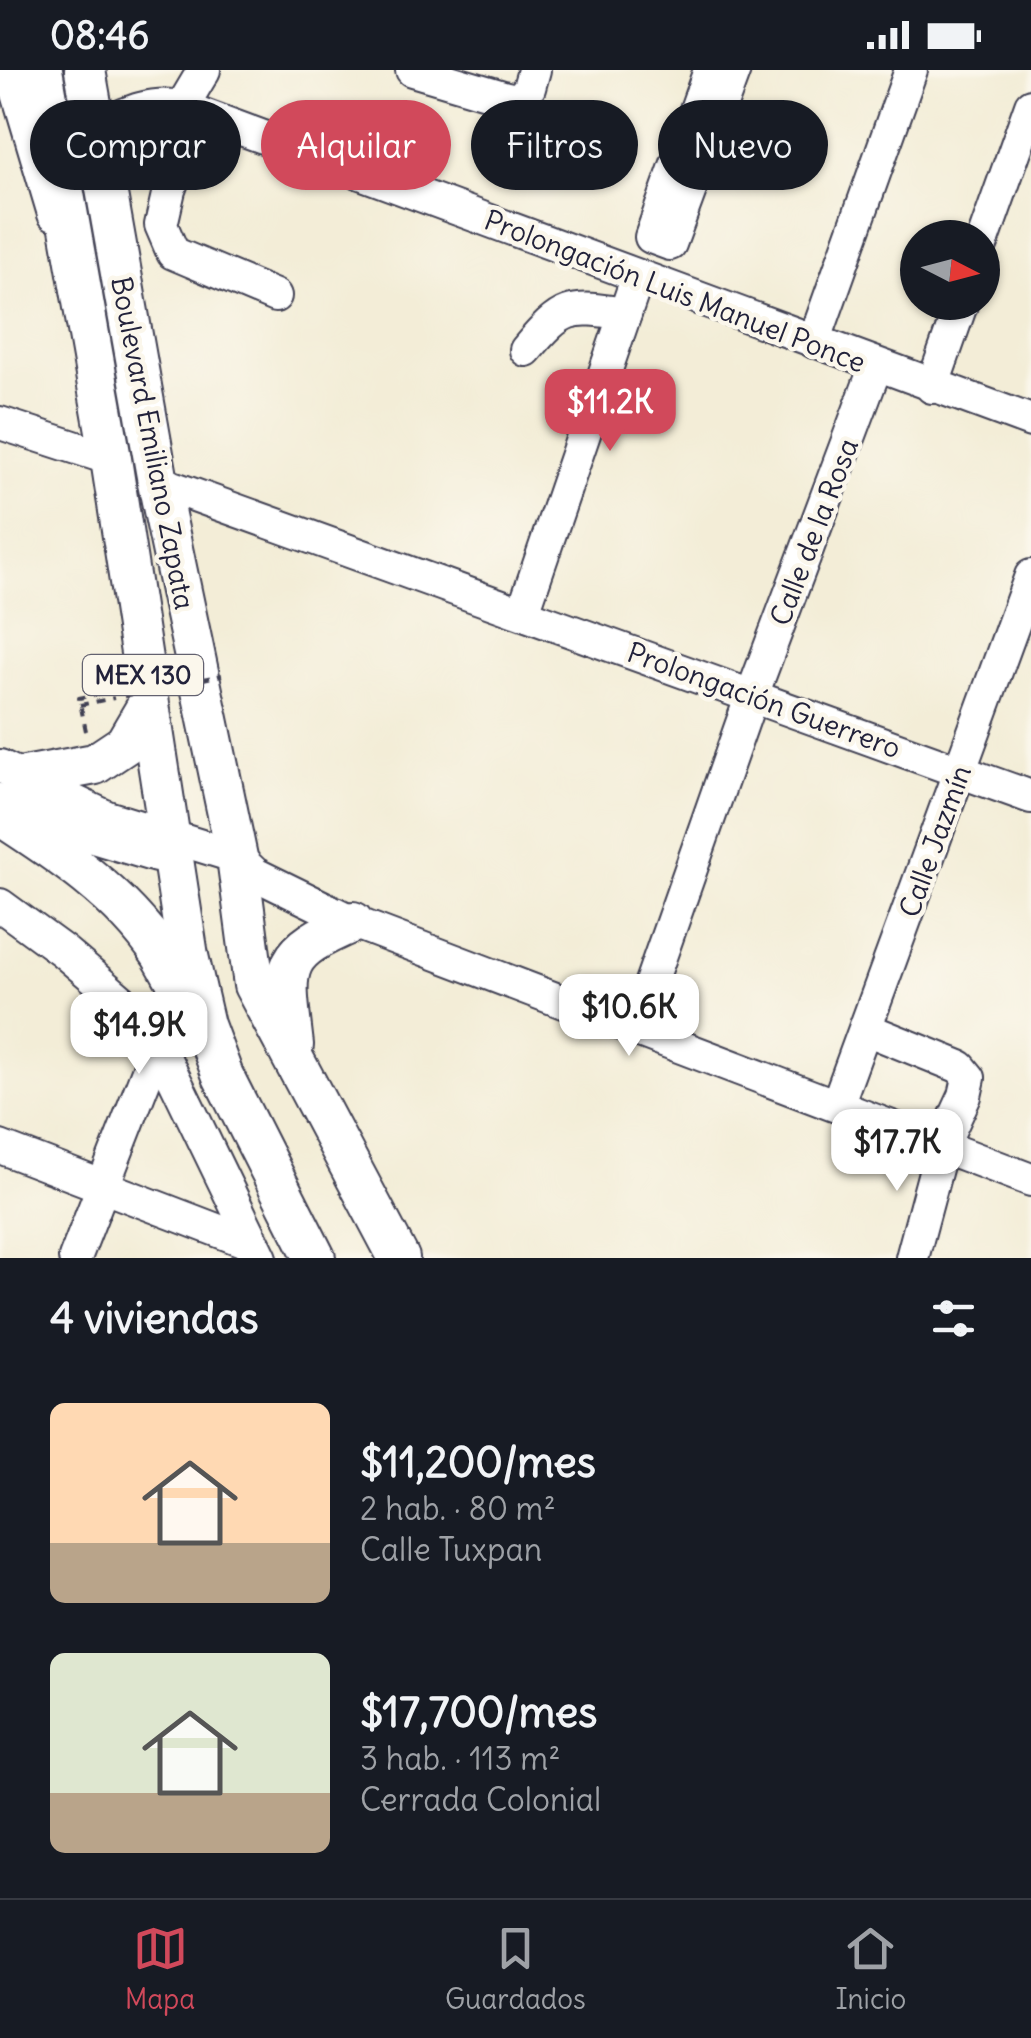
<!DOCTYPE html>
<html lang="es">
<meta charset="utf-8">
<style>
:root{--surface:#171b24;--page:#242831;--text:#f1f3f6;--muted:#9ea1a6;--line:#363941;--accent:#d1495b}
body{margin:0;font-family:Delius,sans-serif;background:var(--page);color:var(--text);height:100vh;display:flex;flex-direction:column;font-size:38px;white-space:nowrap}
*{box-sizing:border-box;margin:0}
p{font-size:32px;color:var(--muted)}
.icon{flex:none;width:55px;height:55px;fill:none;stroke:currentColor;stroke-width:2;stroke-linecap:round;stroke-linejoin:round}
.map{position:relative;height:1188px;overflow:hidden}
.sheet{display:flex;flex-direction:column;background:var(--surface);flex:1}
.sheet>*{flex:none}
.guide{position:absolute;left:30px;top:30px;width:972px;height:90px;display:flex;gap:20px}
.needle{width:65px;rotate:96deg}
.tools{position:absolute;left:900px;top:150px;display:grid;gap:20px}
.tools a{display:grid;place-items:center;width:100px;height:100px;border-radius:50%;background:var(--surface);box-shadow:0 2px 8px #0004;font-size:50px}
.price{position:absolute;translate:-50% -85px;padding:0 22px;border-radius:20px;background:#fff;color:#222;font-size:32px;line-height:65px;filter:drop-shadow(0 2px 5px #0008)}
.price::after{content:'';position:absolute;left:50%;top:60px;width:30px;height:22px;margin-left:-15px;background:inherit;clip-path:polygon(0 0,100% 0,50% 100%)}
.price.active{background:var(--accent);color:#fff}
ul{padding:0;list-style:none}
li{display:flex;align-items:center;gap:30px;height:250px;padding:0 50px}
li span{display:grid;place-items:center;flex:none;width:280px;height:200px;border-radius:15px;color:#555}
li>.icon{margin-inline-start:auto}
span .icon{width:120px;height:120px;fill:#fffc;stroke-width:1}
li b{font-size:42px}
h2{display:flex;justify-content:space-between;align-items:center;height:120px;padding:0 50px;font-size:42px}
.chip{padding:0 35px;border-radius:45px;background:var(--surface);box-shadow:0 2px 8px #0004;font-size:35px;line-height:90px}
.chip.active{background:var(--accent);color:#fff}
.status{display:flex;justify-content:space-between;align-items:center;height:70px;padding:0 50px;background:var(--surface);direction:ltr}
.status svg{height:28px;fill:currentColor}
.tab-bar{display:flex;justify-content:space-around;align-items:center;height:140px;border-top:2px solid var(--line);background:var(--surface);font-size:28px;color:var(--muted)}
.tab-bar a{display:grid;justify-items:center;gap:5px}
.tab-bar .active{color:var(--accent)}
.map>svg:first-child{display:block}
</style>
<div class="status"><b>08:46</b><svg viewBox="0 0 49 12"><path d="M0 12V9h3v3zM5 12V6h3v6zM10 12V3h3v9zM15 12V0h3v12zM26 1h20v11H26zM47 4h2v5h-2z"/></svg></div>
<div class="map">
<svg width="1031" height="1188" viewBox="0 0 1031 1188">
<rect width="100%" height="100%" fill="#fbf7ec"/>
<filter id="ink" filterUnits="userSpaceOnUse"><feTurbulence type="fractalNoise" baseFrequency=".01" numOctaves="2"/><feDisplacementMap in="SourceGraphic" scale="20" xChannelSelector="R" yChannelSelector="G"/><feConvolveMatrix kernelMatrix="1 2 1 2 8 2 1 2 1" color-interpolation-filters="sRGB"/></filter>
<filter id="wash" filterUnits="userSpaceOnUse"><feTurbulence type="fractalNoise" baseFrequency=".0048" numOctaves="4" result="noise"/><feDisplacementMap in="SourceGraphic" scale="40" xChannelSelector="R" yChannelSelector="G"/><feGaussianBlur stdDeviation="2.25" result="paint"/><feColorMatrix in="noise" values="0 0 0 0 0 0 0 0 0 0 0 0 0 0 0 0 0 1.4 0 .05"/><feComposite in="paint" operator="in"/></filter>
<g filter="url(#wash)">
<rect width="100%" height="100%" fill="#f3edd7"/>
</g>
<g filter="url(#ink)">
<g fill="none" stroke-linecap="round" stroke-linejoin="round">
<g stroke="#414052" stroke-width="36">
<g id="minor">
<path d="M11,0L54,144"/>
<path d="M412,0L510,29L521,28L529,18L534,0"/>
<path d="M710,0L651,167L670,174L734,0"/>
<path d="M182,37L204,0"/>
<path d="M197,44L169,120L161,155L173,183L275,226"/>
<path d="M95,58C125,44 148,31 182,37L1031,351"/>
<path d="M982,173L1031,35"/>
<path d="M814,272L911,0"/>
<path d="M526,280C563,236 569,235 625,244"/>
<path d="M932,317L962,232"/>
<path d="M0,353L111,389"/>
<path d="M158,412L1031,727"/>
<path d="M523,542L638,206"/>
<path d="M0,696L107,747L237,787L255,804L353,852L1031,1110"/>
<path d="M0,730L83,764L156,786"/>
<path d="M0,835L63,881L131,939L158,975L261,1188"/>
<path d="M635,958L751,628L876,296"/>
<path d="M866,959L960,997L969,1008L965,1026L942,1076L912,1188"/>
<path d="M837,1035L1031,506"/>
<path d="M0,1077L253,1174"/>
<path d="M75,1188L158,975"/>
</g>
</g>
<g stroke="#414052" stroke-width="44">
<g id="major">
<path d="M42,0L111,389L188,886L204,955L223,1006L315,1188"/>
<path d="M85,0L158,412L237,787L254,915L399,1188"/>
<path d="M25,707L95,694L125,674L148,635"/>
<path d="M0,745C59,783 121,824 161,884C169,897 176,911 184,925"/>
<path d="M293,975C284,897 277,884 353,852"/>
</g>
</g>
<g stroke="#414052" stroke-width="4" stroke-dasharray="8 8" stroke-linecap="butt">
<path d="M80,635L114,628"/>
<path d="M86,661L79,628L115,621"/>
</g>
<use href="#minor" stroke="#fff" stroke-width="32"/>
<use href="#major" stroke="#fff" stroke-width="40"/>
<path stroke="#414052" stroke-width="4" stroke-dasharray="8 8" stroke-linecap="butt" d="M124,626L222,605"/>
</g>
</g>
<g text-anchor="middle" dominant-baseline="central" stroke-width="9" stroke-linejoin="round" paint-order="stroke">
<rect fill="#fbf7ec" stroke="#636270" stroke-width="2.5" x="83" y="585" width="120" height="40" rx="8"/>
<g font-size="25" font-weight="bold" fill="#22223b">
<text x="143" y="605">MEX 130</text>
</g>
<g font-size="28" fill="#22223b" stroke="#fbf7ec">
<text transform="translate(675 221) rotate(21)">Prolongación Luis Manuel Ponce</text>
<text transform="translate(153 373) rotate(79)">Boulevard Emiliano Zapata</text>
<text transform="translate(814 462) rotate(-69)">Calle de la Rosa</text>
<text transform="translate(764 630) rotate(20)">Prolongación Guerrero</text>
<text transform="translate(935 771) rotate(-70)">Calle Jazmín</text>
</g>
</g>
</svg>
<div class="tools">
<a><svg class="needle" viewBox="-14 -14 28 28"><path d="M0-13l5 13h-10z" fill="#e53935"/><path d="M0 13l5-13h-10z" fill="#9ea1a6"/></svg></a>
</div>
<b class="price active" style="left:610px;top:384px">$11.2K</b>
<b class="price" style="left:629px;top:989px">$10.6K</b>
<b class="price" style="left:139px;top:1007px">$14.9K</b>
<b class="price" style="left:897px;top:1124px">$17.7K</b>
<div class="guide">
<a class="chip">Comprar</a>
<a class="chip active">Alquilar</a>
<a class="chip">Filtros</a>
<a class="chip">Nuevo</a>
</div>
</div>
<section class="sheet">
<h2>4 viviendas<svg class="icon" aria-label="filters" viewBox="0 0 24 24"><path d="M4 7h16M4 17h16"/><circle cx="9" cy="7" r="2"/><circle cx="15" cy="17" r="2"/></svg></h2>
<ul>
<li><span style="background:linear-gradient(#ffd9b3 70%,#b9a48a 0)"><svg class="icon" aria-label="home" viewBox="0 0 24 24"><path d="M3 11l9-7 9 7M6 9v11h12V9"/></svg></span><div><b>$11,200/mes</b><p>2 hab. · 80 m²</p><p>Calle Tuxpan</p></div></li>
<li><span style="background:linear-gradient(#dfe7d0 70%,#b9a48a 0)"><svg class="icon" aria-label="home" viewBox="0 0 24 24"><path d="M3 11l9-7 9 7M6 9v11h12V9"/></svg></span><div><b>$17,700/mes</b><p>3 hab. · 113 m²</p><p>Cerrada Colonial</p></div></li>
</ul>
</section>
<nav class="tab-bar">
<a class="active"><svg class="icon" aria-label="map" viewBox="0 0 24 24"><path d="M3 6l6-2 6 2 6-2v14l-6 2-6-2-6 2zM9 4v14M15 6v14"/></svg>Mapa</a>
<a><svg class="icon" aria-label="saved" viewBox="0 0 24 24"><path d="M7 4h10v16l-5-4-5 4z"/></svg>Guardados</a>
<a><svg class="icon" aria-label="home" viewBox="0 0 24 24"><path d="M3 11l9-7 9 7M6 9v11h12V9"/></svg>Inicio</a>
</nav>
